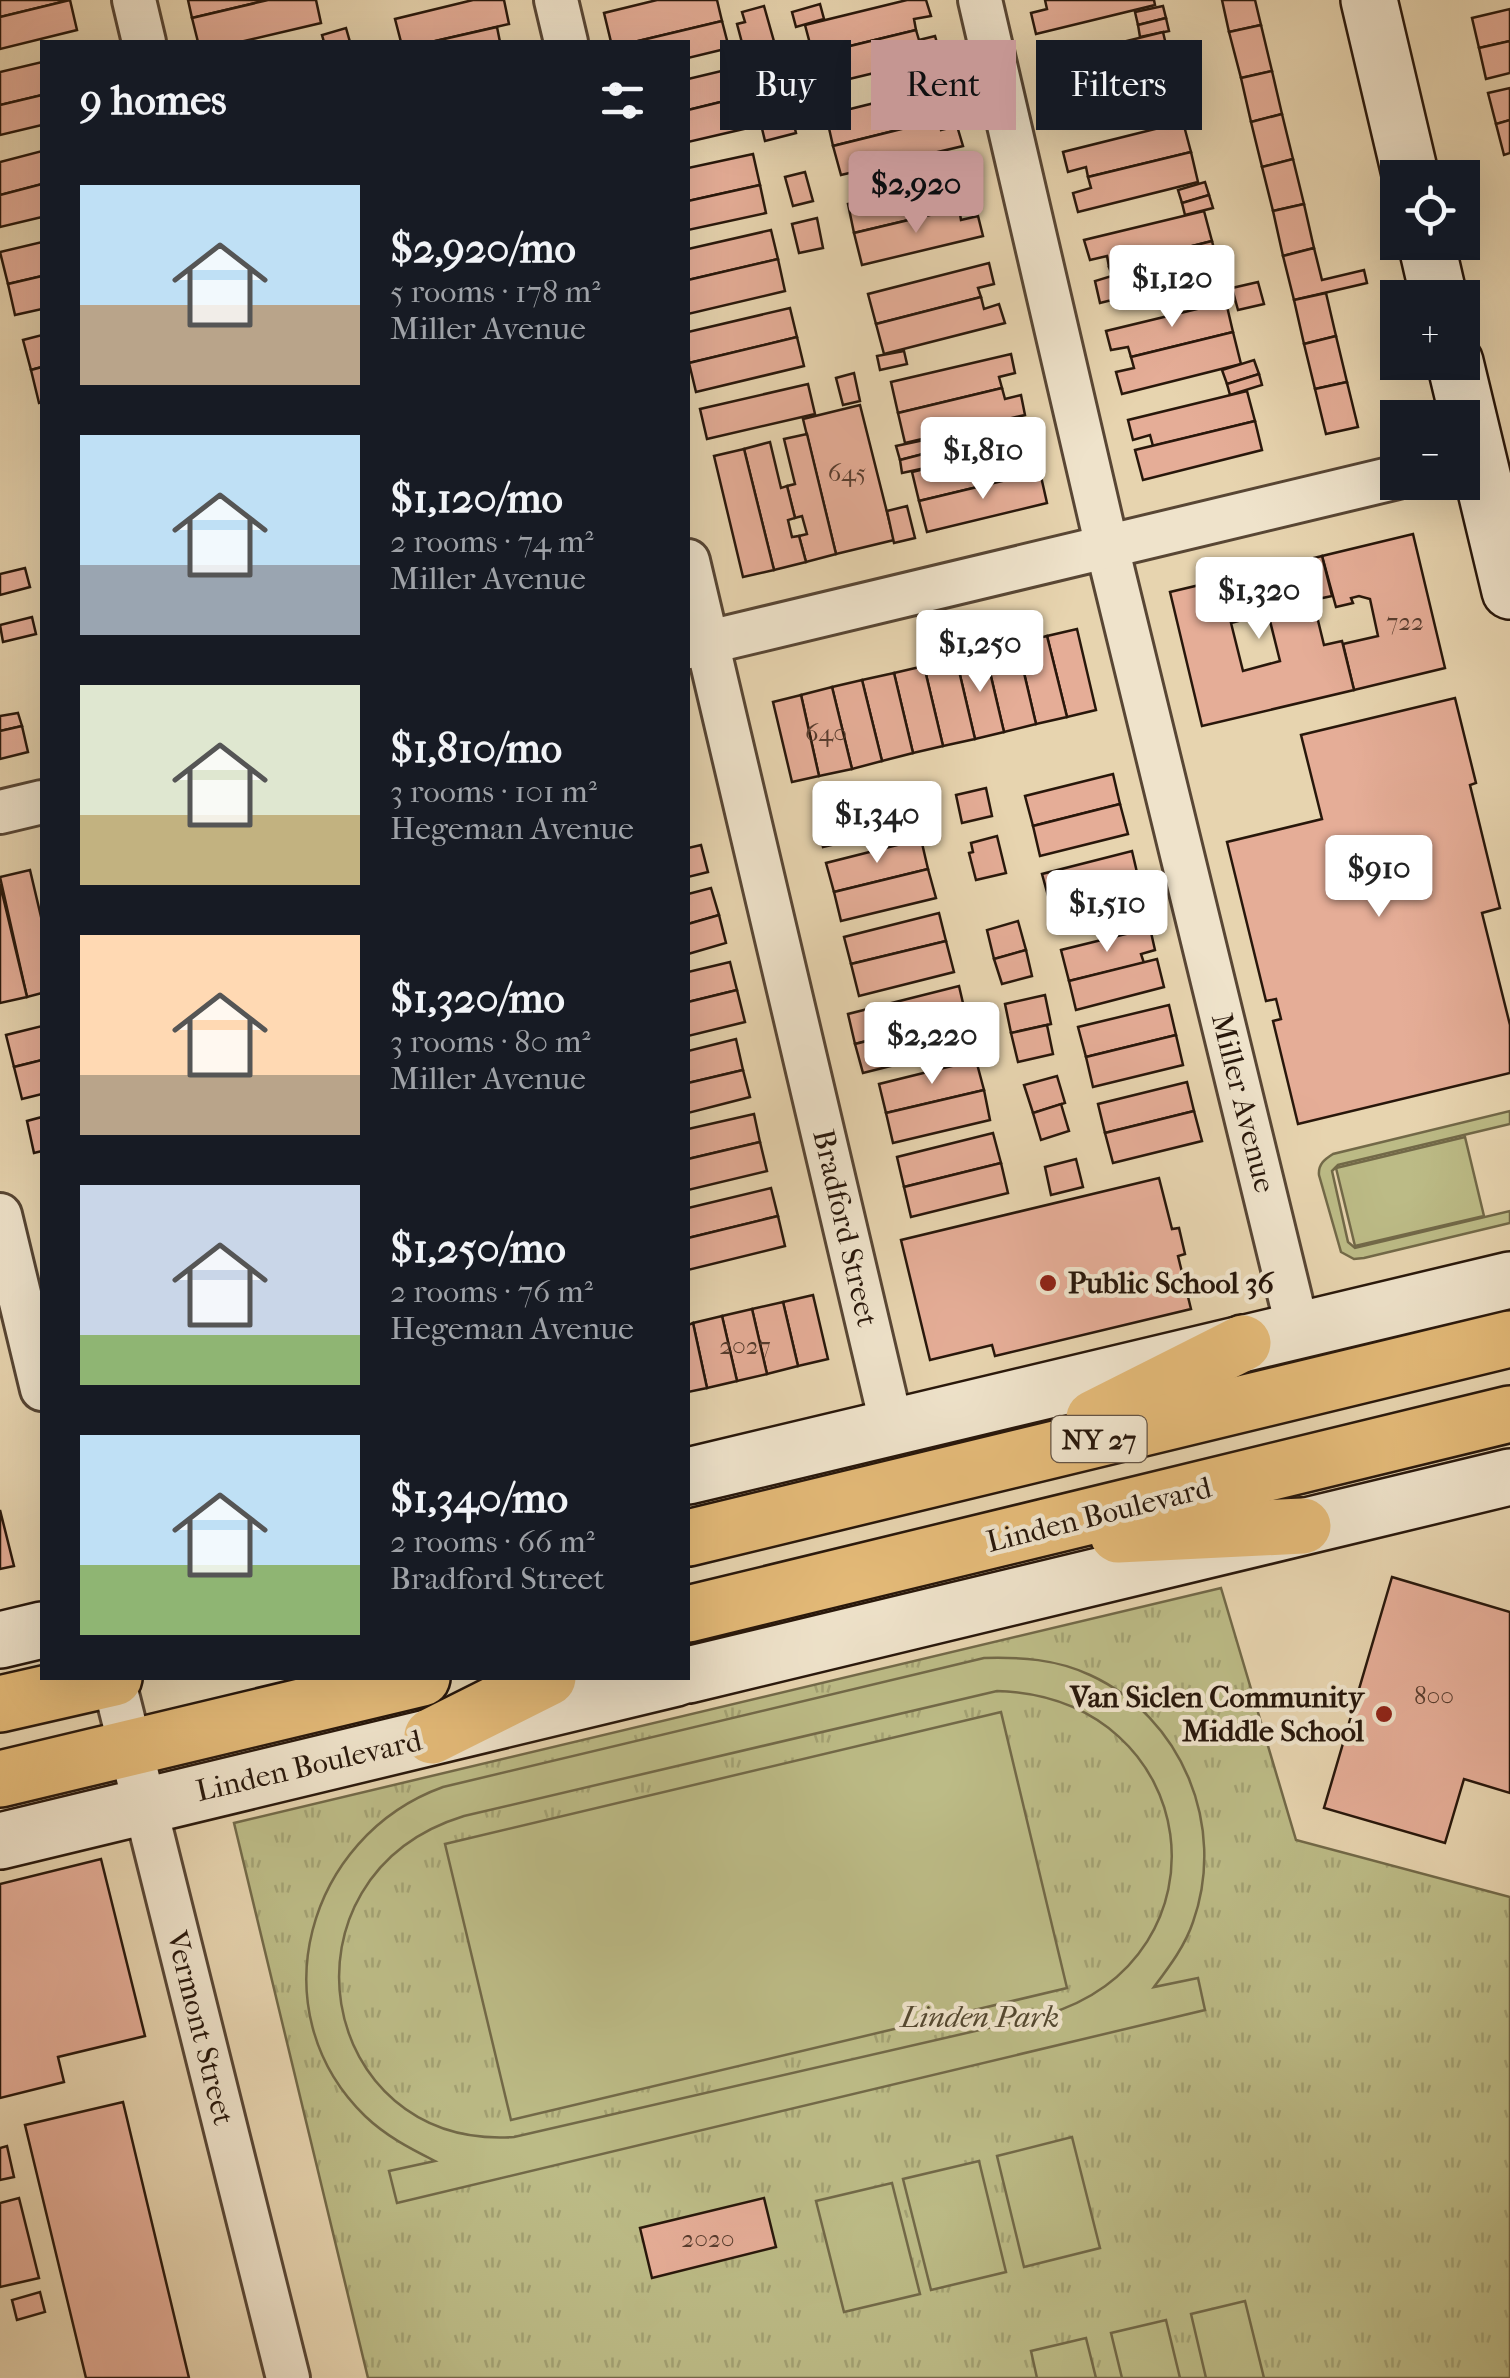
<!DOCTYPE html>
<meta charset="utf-8">
<style>
:root{--surface:#171b24;--page:#242831;--text:#f1f3f6;--muted:#9ea1a6;--accent:#c59692}
body{margin:0;font-family:"IM FELL French Canon",serif;background:var(--page);color:var(--text);height:100vh;display:flex;flex-direction:column;font-size:38px;white-space:nowrap}
*{box-sizing:border-box;margin:0}
p{font-size:32px;color:var(--muted)}
.icon{flex:none;width:55px;height:55px;fill:none;stroke:currentColor;stroke-width:2;stroke-linecap:round;stroke-linejoin:round}
.map{position:relative;flex:1;overflow:hidden}
.side{position:absolute;left:40px;top:40px;width:650px;height:1640px;display:flex;flex-direction:column;background:var(--surface);border-radius:0px;box-shadow:0 10px 40px #0002}
.side>*{flex:none}
.guide{position:absolute;left:720px;top:40px;width:640px;height:90px;display:flex;gap:20px}
.fabs{position:absolute;left:1380px;top:160px;display:grid;gap:20px}
.fabs a{display:grid;place-items:center;width:100px;height:100px;border-radius:0px;background:var(--surface);box-shadow:0 10px 40px #0002;font-size:50px}
.price{position:absolute;translate:-50% -85px;padding:0 22px;border-radius:10px;background:#fff;color:#222;font-size:32px;line-height:65px;filter:drop-shadow(0 2px 5px #0008)}
.price::after{content:'';position:absolute;left:50%;top:60px;width:30px;height:22px;margin-left:-15px;background:inherit;clip-path:polygon(0 0,100% 0,50% 100%)}
.price.selected{background:var(--accent);color:#111}
ul{padding:0;list-style:none}
li{display:flex;align-items:center;gap:30px;height:250px;padding:0 40px}
li span{display:grid;place-items:center;flex:none;width:280px;height:200px;border-radius:0px;color:#555}
li>.icon{margin-inline-start:auto}
span .icon{width:120px;height:120px;fill:#fffc;stroke-width:1}
li b{font-size:42px}
h2{display:flex;justify-content:space-between;align-items:center;height:120px;padding:0 40px;font-size:42px}
.chip{padding:0 35px;border-radius:0px;background:var(--surface);box-shadow:0 10px 40px #0002;font-size:35px;line-height:90px}
.chip.selected{background:var(--accent);color:#111}
.map>svg:first-child{display:block}
</style>
<div class="map">
<svg width="1510" height="2378" viewBox="0 0 1510 2378">
<defs>
<pattern id="grass-tufts" width="24" height="20" patternUnits="userSpaceOnUse" patternTransform="scale(2.5)"><rect width="24" height="20" fill="#bcbb86"/><path d="M3 7l-1-3M5 7V3M7 7l1-3M15 17l-1-3M17 17v-4M19 17l1-3" fill="none" stroke="#a2a072"/></pattern>
</defs>
<rect width="100%" height="100%" fill="#e7d4af"/>
<filter id="stains"><feTurbulence type="fractalNoise" baseFrequency=".002" numOctaves="4"/><feColorMatrix values="0 0 0 0 .2 0 0 0 0 .09 0 0 0 0 .02 0 0 0 .5 -.17"/></filter>
<radialGradient id="worn" r=".72"><stop offset=".6" stop-color="#630" stop-opacity="0"/><stop offset="1" stop-color="#630" stop-opacity=".3"/></radialGradient>
<path fill="url(#grass-tufts)" stroke="#726948" stroke-width="2.5" d="M1221,1588L1296,1840L1510,1897V2378H368L234,1823Z"/>
<g fill="#bcbb86" stroke="#726948" stroke-width="2.5" fill-rule="evenodd">
<path d="M1510,1111V1124L1338,1165L1332,1171L1348,1242L1355,1248L1510,1211V1223L1364,1258L1354,1259L1341,1252L1319,1175C1318,1164 1325,1159 1333,1154Z"/>
<path d="M1465,1137L1484,1216L1355,1246L1336,1168Z"/>
<path d="M984,1658C1021,1657 1056,1659 1090,1675C1182,1717 1227,1826 1193,1922C1185,1946 1169,1967 1154,1987L1198,1978L1205,2010L397,2203L389,2171L435,2161C409,2148 386,2136 365,2116C257,2011 307,1836 443,1787ZM997,1691C1204,1698 1236,1958 1045,2015L514,2137C315,2150 269,1876 464,1816Z"/>
<path d="M1001,1712L1067,1988L511,2120L445,1844Z"/>
<path d="M1072,2137L1100,2248L1024,2267L997,2156Z"/>
<path d="M979,2161L1006,2272L931,2290L903,2179Z"/>
<path d="M892,2183L920,2294L844,2312L816,2201Z"/>
<path d="M1245,2301L1264,2378H1206L1191,2314Z"/>
<path d="M1166,2320L1180,2378H1122L1111,2333Z"/>
<path d="M1086,2338L1096,2378H1037L1031,2351Z"/>
</g>
<g fill="#e5ad97" stroke="#28170b" stroke-width="2.5" fill-rule="evenodd">
<path d="M0,0H70L0,17Z"/>
<path d="M70,0L77,30L0,49V17Z"/>
<path d="M188,0H268L192,18Z"/>
<path d="M268,0H316L321,23L240,42H198L192,18Z"/>
<path d="M473,0H504L509,24L431,42H401L395,19Z"/>
<path d="M657,0H717L722,21L634,42H611L604,13Z"/>
<path d="M907,0H926L931,16L914,19L916,30L813,55L805,25Z"/>
<path d="M1045,0H1154L1155,5L1036,34L1031,13L1047,9Z"/>
<path d="M1222,0H1255L1261,25L1229,32Z"/>
<path d="M820,4L824,19L796,27L792,12Z"/>
<path d="M764,6L775,45L745,54L737,24L745,22L742,12Z"/>
<path d="M1163,6L1166,18L1138,25L1135,12Z"/>
<path d="M1510,9V41L1479,48L1472,18Z"/>
<path d="M1166,18L1169,31L1140,37L1138,25Z"/>
<path d="M722,21L729,48L688,58V42H634Z"/>
<path d="M1261,25L1272,71L1241,78L1229,32Z"/>
<path d="M497,27L500,42H431Z"/>
<path d="M346,28L350,42H324L322,35Z"/>
<path d="M916,30L919,40L935,36L941,57L820,86L813,55Z"/>
<path d="M1163,32L1170,62L1067,88L1065,78L1047,83L1042,62Z"/>
<path d="M1510,41V73L1486,79L1479,48Z"/>
<path d="M775,45L786,86L758,94L745,54Z"/>
<path d="M42,62V95L0,105V72Z"/>
<path d="M1170,62L1178,95L1057,125L1052,103L1069,99L1067,88Z"/>
<path d="M734,68L741,97L688,110V79Z"/>
<path d="M1272,71L1282,114L1251,122L1241,78Z"/>
<path d="M839,82L842,97L814,103L811,89Z"/>
<path d="M947,85L951,105L936,109L938,120L833,146L826,115Z"/>
<path d="M1510,88V120L1496,124L1488,93Z"/>
<path d="M1184,94L1188,106L1160,114L1157,102Z"/>
<path d="M42,95V125L0,135V105Z"/>
<path d="M741,97L748,128L688,142V110Z"/>
<path d="M842,97L845,110L817,116L814,103Z"/>
<path d="M789,104L796,133L765,141L758,112Z"/>
<path d="M1188,106L1192,119L1164,127L1160,114Z"/>
<path d="M1282,114L1293,159L1262,167L1251,122Z"/>
<path d="M938,120L941,130L957,126L963,146L841,175L833,146Z"/>
<path d="M1510,120V153L1504,155L1496,124Z"/>
<path d="M1183,122L1191,152L1088,177L1086,167L1068,172L1063,152Z"/>
<path d="M42,151V184L0,195V162Z"/>
<path d="M1191,152L1198,182L1078,212L1073,193L1091,188L1088,177Z"/>
<path d="M753,154L760,185L688,201V168Z"/>
<path d="M1293,159L1304,204L1273,211L1262,167Z"/>
<path d="M805,172L813,201L793,206L785,177Z"/>
<path d="M969,176L973,195L957,198L959,208L854,233L848,204Z"/>
<path d="M1205,182L1209,195L1182,203L1178,190Z"/>
<path d="M42,184V217L0,227V195Z"/>
<path d="M760,185L766,213L688,230V201Z"/>
<path d="M1209,195L1213,208L1185,215L1182,203Z"/>
<path d="M1304,204L1314,248L1283,256L1273,211Z"/>
<path d="M959,208L961,220L978,216L983,236L862,265L854,233Z"/>
<path d="M1204,211L1212,241L1109,267L1107,256L1090,260L1084,240Z"/>
<path d="M817,218L823,248L799,253L792,224Z"/>
<path d="M771,230L778,259L688,280V249Z"/>
<path d="M1212,241L1220,273L1100,303L1095,281L1112,276L1109,267Z"/>
<path d="M42,242V276L8,284L0,252Z"/>
<path d="M1314,248L1322,280L1364,270L1367,283L1294,300L1283,256Z"/>
<path d="M778,259L785,291L688,314V280Z"/>
<path d="M989,263L994,284L978,288L981,297L876,324L868,294Z"/>
<path d="M42,276V309L15,315L8,284Z"/>
<path d="M1258,282L1264,304L1238,310L1232,288Z"/>
<path d="M1326,293L1336,336L1304,344L1294,300Z"/>
<path d="M981,297L984,309L999,304L1005,323L884,354L876,324Z"/>
<path d="M1226,302L1233,332L1131,357L1128,347L1111,350L1106,331Z"/>
<path d="M790,308L797,337L689,363L688,332Z"/>
<path d="M1233,332L1241,364L1122,394L1116,372L1134,368L1131,357Z"/>
<path d="M42,335V367L31,370L23,340Z"/>
<path d="M1336,336L1347,382L1315,389L1304,344Z"/>
<path d="M797,337L804,366L696,392L689,363Z"/>
<path d="M904,351L907,364L880,370L877,356Z"/>
<path d="M1011,354L1015,373L999,377L1002,388L898,413L891,382Z"/>
<path d="M1254,360L1259,374L1227,384L1222,370Z"/>
<path d="M42,367V402L39,403L31,370Z"/>
<path d="M854,373L860,401L843,405L836,378Z"/>
<path d="M1259,374L1262,385L1230,395L1227,384Z"/>
<path d="M1347,382L1358,427L1326,434L1315,389Z"/>
<path d="M808,384L815,414L707,439L700,409Z"/>
<path d="M1002,388L1005,399L1021,395L1025,415L905,443L898,413Z"/>
<path d="M1247,391L1255,421L1153,446L1150,435L1133,440L1128,420Z"/>
<path d="M860,405L894,540L836,554L803,419Z"/>
<path d="M1255,421L1262,450L1143,480L1135,450Z"/>
<path d="M807,434L836,554L806,562L799,536L807,534L802,516L795,518L787,486L795,484L784,439Z"/>
<path d="M924,440L927,453L900,460L896,446Z"/>
<path d="M770,442L781,488L787,486L795,518L788,520L792,537L799,536L806,562L774,570L744,449Z"/>
<path d="M1033,443L1038,463L1021,466L1023,476L919,501L912,472Z"/>
<path d="M744,449L774,570L743,577L714,456Z"/>
<path d="M927,453L930,467L902,473L900,460Z"/>
<path d="M1040,472L1047,503L927,532L919,501Z"/>
<path d="M907,506L915,538L894,543L887,511Z"/>
<path d="M1413,534L1445,668L1354,690L1343,644L1378,636L1370,599L1359,596L1351,598L1353,603L1336,607L1322,556Z"/>
<path d="M1322,556L1332,596L1313,600L1324,645L1342,641L1354,690L1202,726L1170,592ZM1268,613L1280,661L1243,671L1231,623Z"/>
<path d="M25,568L30,587L0,595V574Z"/>
<path d="M32,617L36,634L3,642L0,625Z"/>
<path d="M1077,629L1096,710L1067,717L1047,636Z"/>
<path d="M1047,636L1067,717L1036,724L1017,643Z"/>
<path d="M1017,643L1036,724L1004,732L985,651Z"/>
<path d="M985,651L1004,732L975,739L956,658Z"/>
<path d="M956,658L975,739L943,746L924,666Z"/>
<path d="M924,666L943,746L913,753L894,673Z"/>
<path d="M894,673L913,753L882,761L862,680Z"/>
<path d="M862,680L882,761L852,769L832,687Z"/>
<path d="M832,687L852,769L819,776L801,695Z"/>
<path d="M801,695L819,776L792,782L773,702Z"/>
<path d="M1455,698L1476,783L1470,785L1500,908L1482,913L1510,1025V1073L1298,1124L1273,1021L1281,1019L1276,999L1266,1001L1227,842L1322,819L1301,735Z"/>
<path d="M18,713L22,726L0,731V716Z"/>
<path d="M22,726L28,752L0,759V731Z"/>
<path d="M1113,774L1120,804L1033,826L1025,796Z"/>
<path d="M986,788L992,816L962,823L956,795Z"/>
<path d="M914,795L921,824L823,847L816,818Z"/>
<path d="M1120,804L1128,834L1040,856L1033,826Z"/>
<path d="M997,836L1006,873L976,880L969,853L973,852L971,843Z"/>
<path d="M921,839L928,869L834,892L826,863Z"/>
<path d="M701,845L708,872L688,877V848Z"/>
<path d="M1132,851L1139,881L1050,903L1042,874Z"/>
<path d="M928,869L936,898L841,921L834,892Z"/>
<path d="M30,870L42,921V993L27,997L0,877Z"/>
<path d="M1139,881L1146,910L1057,932L1050,903Z"/>
<path d="M0,884L27,997L0,1003Z"/>
<path d="M711,888L719,915L688,924V894Z"/>
<path d="M939,913L946,941L851,964L844,937Z"/>
<path d="M719,915L726,943L688,954V924Z"/>
<path d="M1018,921L1026,950L994,959L987,930Z"/>
<path d="M1150,928L1155,950L1141,954L1144,963L1069,981L1061,950Z"/>
<path d="M946,941L954,972L859,996L851,964Z"/>
<path d="M1026,950L1032,976L1002,984L994,959Z"/>
<path d="M1157,959L1164,987L1076,1010L1069,981Z"/>
<path d="M730,962L737,990L688,1002V972Z"/>
<path d="M959,986L966,1016L855,1044L848,1014Z"/>
<path d="M737,990L745,1022L688,1036V1002Z"/>
<path d="M1045,995L1051,1024L1011,1033L1005,1004Z"/>
<path d="M1169,1005L1176,1035L1086,1057L1078,1027Z"/>
<path d="M966,1016L974,1045L863,1073L855,1044Z"/>
<path d="M1047,1025L1053,1054L1018,1062L1011,1033Z"/>
<path d="M42,1026V1060L14,1067L6,1035Z"/>
<path d="M1176,1035L1183,1065L1093,1087L1086,1057Z"/>
<path d="M736,1039L743,1070L688,1083V1051Z"/>
<path d="M42,1060V1094L22,1099L14,1067Z"/>
<path d="M976,1060L984,1090L886,1113L879,1084Z"/>
<path d="M743,1070L750,1097L688,1113V1083Z"/>
<path d="M1057,1076L1065,1103L1033,1113L1024,1085Z"/>
<path d="M1187,1082L1194,1111L1105,1133L1098,1104Z"/>
<path d="M984,1090L990,1120L893,1143L886,1113Z"/>
<path d="M1061,1104L1069,1131L1041,1140L1033,1113Z"/>
<path d="M1194,1111L1202,1141L1113,1163L1105,1133Z"/>
<path d="M754,1114L760,1142L688,1159V1129Z"/>
<path d="M42,1117V1151L34,1153L27,1121Z"/>
<path d="M993,1133L1001,1163L904,1187L897,1157Z"/>
<path d="M760,1142L767,1171L688,1190V1159Z"/>
<path d="M1076,1159L1083,1187L1051,1195L1045,1167Z"/>
<path d="M1001,1163L1008,1193L911,1217L904,1187Z"/>
<path d="M1159,1178L1172,1229L1179,1228L1185,1254L1178,1256L1191,1309L995,1356L992,1345L930,1360L901,1240Z"/>
<path d="M771,1188L778,1216L688,1238V1208Z"/>
<path d="M778,1216L785,1246L688,1270V1238Z"/>
<path d="M813,1295L828,1359L798,1366L783,1302Z"/>
<path d="M783,1302L798,1366L767,1374L752,1309Z"/>
<path d="M752,1309L767,1374L737,1381L722,1316Z"/>
<path d="M722,1316L737,1381L707,1388L693,1323Z"/>
<path d="M693,1323L707,1388L688,1392V1325Z"/>
<path d="M0,1510L14,1566L0,1569Z"/>
<path d="M1392,1577L1510,1612V1793L1464,1779L1445,1843L1324,1808Z"/>
<path d="M101,1859L145,2036L58,2057L64,2082L0,2098V1884Z"/>
<path d="M123,2102L189,2378H86L25,2125Z"/>
<path d="M7,2146L14,2177L0,2180V2148Z"/>
<path d="M19,2198L39,2278L0,2287V2203Z"/>
<path d="M764,2198L776,2247L652,2278L640,2228Z"/>
<path d="M40,2292L45,2312L17,2320L12,2300Z"/>
</g>
<g fill="none" stroke-linecap="round" stroke-linejoin="round">
<g stroke="#584634" stroke-width="48">
<g id="street">
<path d="M134,0L144,42"/>
<path d="M556,0L566,42"/>
<path d="M980,0L1107,547L1298,1330"/>
<path d="M688,561L892,1427"/>
<path d="M688,647L1398,477"/>
<path d="M0,812L42,802"/>
<path d="M0,1215L42,1389"/>
<path d="M113,1678L288,2378"/>
</g>
</g>
<g stroke="#28170b" stroke-width="60">
<g id="secondary">
<path d="M1369,0L1411,178"/>
<path d="M1426,242L1439,298"/>
<path d="M1455,362L1510,591"/>
<path d="M688,1476L1510,1280"/>
<path d="M0,1640L42,1630"/>
<path d="M688,1675L1510,1477"/>
<path d="M0,1841L676,1678"/>
</g>
</g>
<g stroke="#28170b" stroke-width="60">
<g id="highway">
<path d="M1094,1418L1243,1343"/>
<path d="M1118,1535L1303,1526"/>
<path d="M688,1538L1510,1339"/>
<path d="M688,1614L1510,1414"/>
<path d="M0,1704L114,1678"/>
<path d="M432,1736L548,1678"/>
<path d="M0,1779L422,1678"/>
</g>
</g>
<use href="#street" stroke="#efe3cb" stroke-width="42"/>
<use href="#secondary" stroke="#efe3cb" stroke-width="55"/>
<use href="#highway" stroke="#e4ba78" stroke-width="55"/>
</g>
<g fill="#8f2418" stroke="#efe3cb" stroke-width="4">
<circle cx="1048" cy="1283" r="10"/>
<circle cx="1384" cy="1714" r="10"/>
</g>
<g text-anchor="middle" dominant-baseline="central" stroke-width="9" stroke-linejoin="round" paint-order="stroke">
<g font-size="25" fill="#573c2e">
<text x="847" y="472">645</text>
<text x="1405" y="621">722</text>
<text x="826" y="732">640</text>
<text x="745" y="1345">2027</text>
<text x="1434" y="1695">800</text>
<text x="708" y="2238">2020</text>
</g>
<rect fill="#efe3cb" stroke="#645445" stroke-width="2.5" x="1051.5" y="1416" width="95" height="46" rx="8"/>
<g font-size="28" font-weight="bold" fill="#28170b">
<text x="1099" y="1439">NY 27</text>
</g>
<g font-size="30" fill="#28170b" stroke="#efe3cb">
<text transform="translate(1243 1103) rotate(76)">Miller Avenue</text>
<text transform="translate(845 1228) rotate(77)">Bradford Street</text>
<text transform="translate(1099 1515) rotate(-14)">Linden Boulevard</text>
<text transform="translate(309 1766) rotate(-13)">Linden Boulevard</text>
<text transform="translate(200 2028) rotate(76)">Vermont Street</text>
</g>
<g font-size="30" font-weight="bold" fill="#28170b" stroke="#efe3cb" text-anchor="start">
<text x="1068" y="1283">Public School 36</text>
<text x="1364" y="1697" text-anchor="end">Van Siclen Community<tspan x="1364" dy="34">Middle School</tspan></text>
</g>
<g font-size="30" font-style="italic" fill="#544830" stroke="#efe3cb">
<text x="980" y="2017">Linden Park</text>
</g>
</g>
<rect width="100%" height="100%" filter="url(#stains)"/>
<rect width="100%" height="100%" fill="url(#worn)"/>
</svg>
<div class="fabs">
<a><svg class="icon" aria-label="locate" viewBox="0 0 24 24"><circle cx="12" cy="12" r="6"/><path d="M12 2v4M12 18v4M2 12h4M18 12h4"/></svg></a>
<a>+</a>
<a>−</a>
</div>
<b class="price selected" style="left:916px;top:236px">$2,920</b>
<b class="price" style="left:1172px;top:330px">$1,120</b>
<b class="price" style="left:983px;top:502px">$1,810</b>
<b class="price" style="left:1259px;top:642px">$1,320</b>
<b class="price" style="left:980px;top:695px">$1,250</b>
<b class="price" style="left:877px;top:866px">$1,340</b>
<b class="price" style="left:1379px;top:920px">$910</b>
<b class="price" style="left:1107px;top:955px">$1,510</b>
<b class="price" style="left:932px;top:1087px">$2,220</b>
<div class="guide">
<a class="chip">Buy</a>
<a class="chip selected">Rent</a>
<a class="chip">Filters</a>
</div>
<section class="side">
<h2>9 homes<svg class="icon" aria-label="filters" viewBox="0 0 24 24"><path d="M4 7h16M4 17h16"/><circle cx="9" cy="7" r="2"/><circle cx="15" cy="17" r="2"/></svg></h2>
<ul>
<li><span style="background:linear-gradient(#bfe0f5 60%,#b9a48a 0)"><svg class="icon" aria-label="home" viewBox="0 0 24 24"><path d="M3 11l9-7 9 7M6 9v11h12V9"/></svg></span><div><b>$2,920/mo</b><p>5 rooms · 178 m²</p><p>Miller Avenue</p></div></li>
<li><span style="background:linear-gradient(#bfe0f5 65%,#9aa5b1 0)"><svg class="icon" aria-label="home" viewBox="0 0 24 24"><path d="M3 11l9-7 9 7M6 9v11h12V9"/></svg></span><div><b>$1,120/mo</b><p>2 rooms · 74 m²</p><p>Miller Avenue</p></div></li>
<li><span style="background:linear-gradient(#dfe7d0 65%,#c2b280 0)"><svg class="icon" aria-label="home" viewBox="0 0 24 24"><path d="M3 11l9-7 9 7M6 9v11h12V9"/></svg></span><div><b>$1,810/mo</b><p>3 rooms · 101 m²</p><p>Hegeman Avenue</p></div></li>
<li><span style="background:linear-gradient(#ffd9b3 70%,#b9a48a 0)"><svg class="icon" aria-label="home" viewBox="0 0 24 24"><path d="M3 11l9-7 9 7M6 9v11h12V9"/></svg></span><div><b>$1,320/mo</b><p>3 rooms · 80 m²</p><p>Miller Avenue</p></div></li>
<li><span style="background:linear-gradient(#c9d6e8 75%,#8fb573 0)"><svg class="icon" aria-label="home" viewBox="0 0 24 24"><path d="M3 11l9-7 9 7M6 9v11h12V9"/></svg></span><div><b>$1,250/mo</b><p>2 rooms · 76 m²</p><p>Hegeman Avenue</p></div></li>
<li><span style="background:linear-gradient(#bfe0f5 65%,#8fb573 0)"><svg class="icon" aria-label="home" viewBox="0 0 24 24"><path d="M3 11l9-7 9 7M6 9v11h12V9"/></svg></span><div><b>$1,340/mo</b><p>2 rooms · 66 m²</p><p>Bradford Street</p></div></li>
</ul>
</section>
</div>
